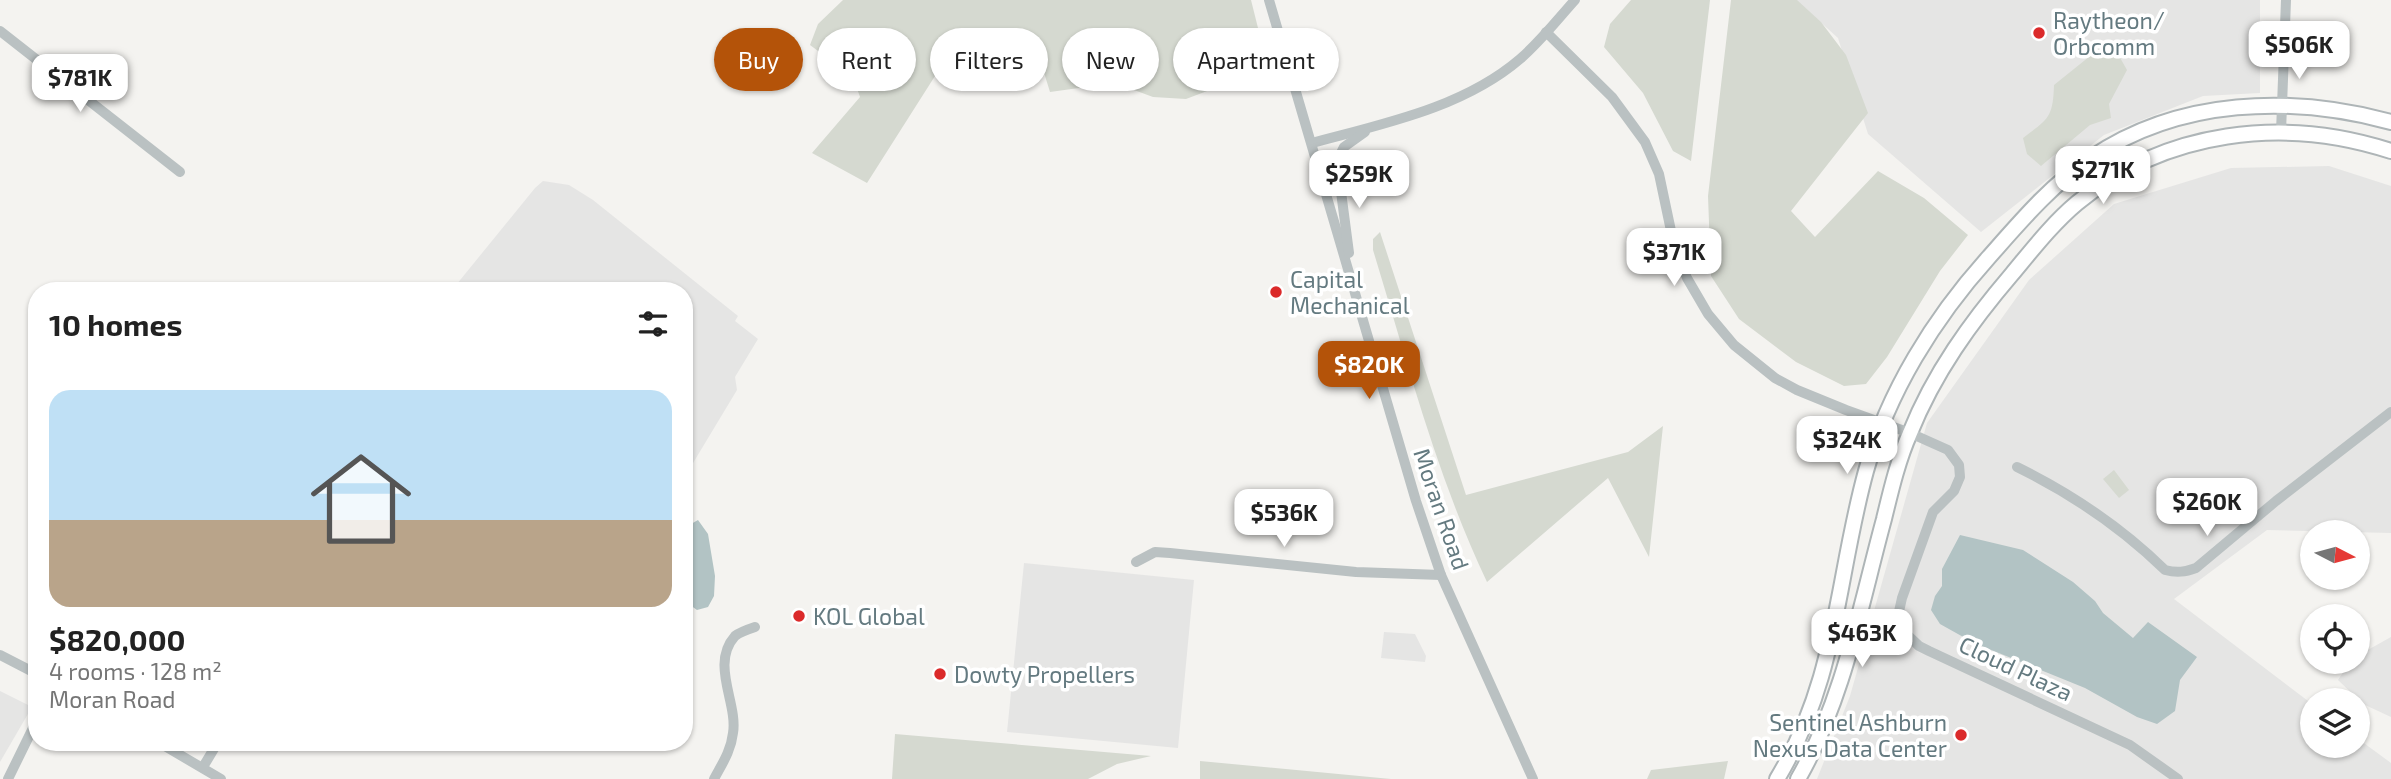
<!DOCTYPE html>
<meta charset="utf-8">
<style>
:root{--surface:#fff;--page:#f2f2f2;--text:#222;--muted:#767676;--accent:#b45309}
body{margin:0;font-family:"Exo 2",sans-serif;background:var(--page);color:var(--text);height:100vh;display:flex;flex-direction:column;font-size:26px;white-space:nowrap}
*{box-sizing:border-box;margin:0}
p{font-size:23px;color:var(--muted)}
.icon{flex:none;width:38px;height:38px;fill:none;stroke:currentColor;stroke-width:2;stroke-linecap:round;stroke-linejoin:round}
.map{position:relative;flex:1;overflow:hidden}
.side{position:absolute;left:28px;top:282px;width:665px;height:469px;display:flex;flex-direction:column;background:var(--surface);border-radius:28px;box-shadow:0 2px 5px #0004}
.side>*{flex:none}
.top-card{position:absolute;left:714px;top:28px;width:665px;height:63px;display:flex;gap:14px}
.needle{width:46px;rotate:96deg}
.tools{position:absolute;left:2300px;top:520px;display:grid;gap:14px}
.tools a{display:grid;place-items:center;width:70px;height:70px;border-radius:50%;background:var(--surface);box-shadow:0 2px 5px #0004;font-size:35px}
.price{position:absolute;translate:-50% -60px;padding:0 16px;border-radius:14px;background:#fff;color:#222;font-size:23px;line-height:46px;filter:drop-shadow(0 2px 4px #0008)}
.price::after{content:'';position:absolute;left:50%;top:42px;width:21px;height:16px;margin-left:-10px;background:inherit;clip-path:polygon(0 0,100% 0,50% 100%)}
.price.on{background:var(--accent);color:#fff}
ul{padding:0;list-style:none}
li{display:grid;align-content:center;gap:14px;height:371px;padding:0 21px}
li span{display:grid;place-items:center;height:217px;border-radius:21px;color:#555}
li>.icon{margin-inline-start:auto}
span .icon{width:126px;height:126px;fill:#fffc;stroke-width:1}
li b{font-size:30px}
h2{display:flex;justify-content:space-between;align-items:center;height:84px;padding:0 21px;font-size:30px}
.chip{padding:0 24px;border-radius:32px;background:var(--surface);box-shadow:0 2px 5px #0004;font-size:24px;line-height:63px}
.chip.on{background:var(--accent);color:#fff}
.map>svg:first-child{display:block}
</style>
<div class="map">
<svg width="2391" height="779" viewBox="0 0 2391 779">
<rect width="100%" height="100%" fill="#f4f3f0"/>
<g fill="#e5e5e4">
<path d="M1796,0H2260V93L2203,96L2104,135L1981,232L1868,134L1838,38Z"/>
<path d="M2329,166L2391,186V533L2267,530L2174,599L2312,704V746H2357V738L2391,763V779H1817L1850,696L1927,423L2029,280L2114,204L2231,168Z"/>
<path d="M543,181L569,185L593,200L738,316L735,321L758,339L735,377L737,390L684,478V290H452L535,188Z"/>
<path d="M1024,563L1194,580L1178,748L1007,732Z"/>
<path d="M1384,632L1415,634L1426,656L1425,662L1381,658Z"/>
<path d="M2391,637V717L2363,704L2338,680L2350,662H2357V656Z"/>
<path d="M0,691L32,707L0,762Z"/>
</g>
<g fill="#d5d9d0">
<path d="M843,0H1251L1268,68L1186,99L1153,97L1115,83L1050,92L1033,37L942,65L867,183L812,153L860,97L853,77L810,45L818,24Z"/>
<path d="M1631,0H1710L1691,161L1673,151L1643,93L1604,47L1610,24Z"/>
<path d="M1731,0H1797L1821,22L1846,55L1868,113L1791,211L1815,237L1878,171L1924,198L1968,235L1940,271L1887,357L1866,384L1844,386L1796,362L1739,319L1711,276L1708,196Z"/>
<path d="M2110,40L2127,70L2109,104L2111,118L2090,125L2041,166L2027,154L2023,138C2048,119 2053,118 2054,85Z"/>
<path d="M1380,232L1466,495L1628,452L1663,426L1649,557L1608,478L1487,582C1437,477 1407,361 1373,250V239Z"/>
<path d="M2114,470L2129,490L2119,498L2103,479Z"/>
<path d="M895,734L1151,756L1117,764L1088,779H892Z"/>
<path d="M1200,761L1391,779H1200Z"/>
<path d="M1728,761L1724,779H1647L1651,770Z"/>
</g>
<g fill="#b2c3c4">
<path d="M698,520L708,534L715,576L714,596L708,607L697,610L690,605L684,611V528Z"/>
<path d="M1960,535L2023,550L2073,582L2095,601L2103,613L2133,638L2148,622L2197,657L2180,680L2175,711L2157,724L2137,717L2085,688L1974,643L1940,624L1931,610L1935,596L1942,586V569Z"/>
</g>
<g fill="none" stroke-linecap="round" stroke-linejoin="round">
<g stroke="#aeb5b7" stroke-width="18">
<g id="major">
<path d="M1777,779C1838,678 1836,580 1866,471C1888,392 1934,318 1989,257C2020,222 2051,185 2091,158C2179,98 2292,95 2391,122"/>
<path d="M1798,779C1844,699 1860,607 1884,519C1891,490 1898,460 1910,433C1934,373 1971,322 2012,274C2032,250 2053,223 2077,203C2165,130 2284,116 2391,151"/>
</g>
</g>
<g stroke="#bac1c2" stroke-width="10">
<path d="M1269,0L1416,501L1441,575L1533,779"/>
<path d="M0,31L180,172"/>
<path d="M1546,32L1612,97L1645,142L1659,174L1674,245L1687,278L1708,314L1734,345L1775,378L1797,390L1846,410L1910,433L1948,450L1959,465L1960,477L1954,491L1933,512L1902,598L1898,616L1902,630L1919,646L1929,651L2130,745L2178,779"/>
<path d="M2281,132L2286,0"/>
<path d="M1312,143C1382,124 1463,108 1520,59C1540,42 1557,20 1575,0"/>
<path d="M1349,253L1337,161L1344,147L1365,132"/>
<path d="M2017,467C2072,494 2121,527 2165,570C2177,573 2185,572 2196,568L2276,501L2391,412"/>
<path d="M1136,562L1155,552L1170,553L1356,572L1441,575"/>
<path d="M0,655L37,674"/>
<path d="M158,742L221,779"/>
<path d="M203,767L218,742"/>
<path d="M8,779L33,728"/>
<path d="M714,779C722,764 731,751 733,733C738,703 710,664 735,636C740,632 749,629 755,627"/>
</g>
<use href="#major" stroke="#fff" stroke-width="14"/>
</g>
<g fill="#db2a2a" stroke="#fff" stroke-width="2.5">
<circle cx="2039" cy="33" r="7"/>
<circle cx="1276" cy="292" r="7"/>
<circle cx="799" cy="616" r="7"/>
<circle cx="940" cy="674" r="7"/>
<circle cx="1961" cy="735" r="7"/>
</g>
<g text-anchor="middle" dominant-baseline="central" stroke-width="7" stroke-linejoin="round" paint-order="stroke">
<g font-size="23" fill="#647a80" stroke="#fff" text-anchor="start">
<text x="2053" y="20">Raytheon/<tspan x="2053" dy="26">Orbcomm</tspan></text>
<text x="1290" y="279">Capital<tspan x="1290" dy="26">Mechanical</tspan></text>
<text x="813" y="616">KOL Global</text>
<text x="954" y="674">Dowty Propellers</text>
<text x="1947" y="722" text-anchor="end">Sentinel Ashburn<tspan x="1947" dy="26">Nexus Data Center</tspan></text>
</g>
<g font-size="23" fill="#647a80" stroke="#fff">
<text transform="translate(1442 509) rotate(71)">Moran Road</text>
<text transform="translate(2016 668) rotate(25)">Cloud Plaza</text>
</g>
</g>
</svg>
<div class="tools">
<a><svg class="needle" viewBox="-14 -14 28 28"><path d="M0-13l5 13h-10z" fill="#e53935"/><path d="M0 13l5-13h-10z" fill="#767676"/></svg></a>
<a><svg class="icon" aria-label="locate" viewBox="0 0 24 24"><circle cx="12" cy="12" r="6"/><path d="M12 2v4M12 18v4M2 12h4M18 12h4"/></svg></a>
<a><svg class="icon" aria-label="layers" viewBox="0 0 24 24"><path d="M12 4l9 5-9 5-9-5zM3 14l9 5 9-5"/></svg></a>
</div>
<b class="price" style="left:2299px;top:81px">$506K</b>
<b class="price" style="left:80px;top:114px">$781K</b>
<b class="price" style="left:2103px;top:206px">$271K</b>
<b class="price" style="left:1359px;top:210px">$259K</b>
<b class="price" style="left:1674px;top:288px">$371K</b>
<b class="price on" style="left:1369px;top:401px">$820K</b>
<b class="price" style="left:1847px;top:476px">$324K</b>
<b class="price" style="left:2207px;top:538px">$260K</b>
<b class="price" style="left:1284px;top:549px">$536K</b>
<b class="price" style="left:1862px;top:669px">$463K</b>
<div class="top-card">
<a class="chip on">Buy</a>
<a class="chip">Rent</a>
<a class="chip">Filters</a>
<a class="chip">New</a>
<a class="chip">Apartment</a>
</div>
<section class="side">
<h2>10 homes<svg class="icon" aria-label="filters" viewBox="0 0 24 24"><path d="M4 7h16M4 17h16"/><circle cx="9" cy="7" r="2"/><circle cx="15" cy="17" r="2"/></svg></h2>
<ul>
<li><span style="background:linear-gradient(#bfe0f5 60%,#b9a48a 0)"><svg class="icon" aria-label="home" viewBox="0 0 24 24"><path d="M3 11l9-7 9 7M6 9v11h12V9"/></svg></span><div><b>$820,000</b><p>4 rooms · 128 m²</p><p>Moran Road</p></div></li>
</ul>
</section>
</div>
